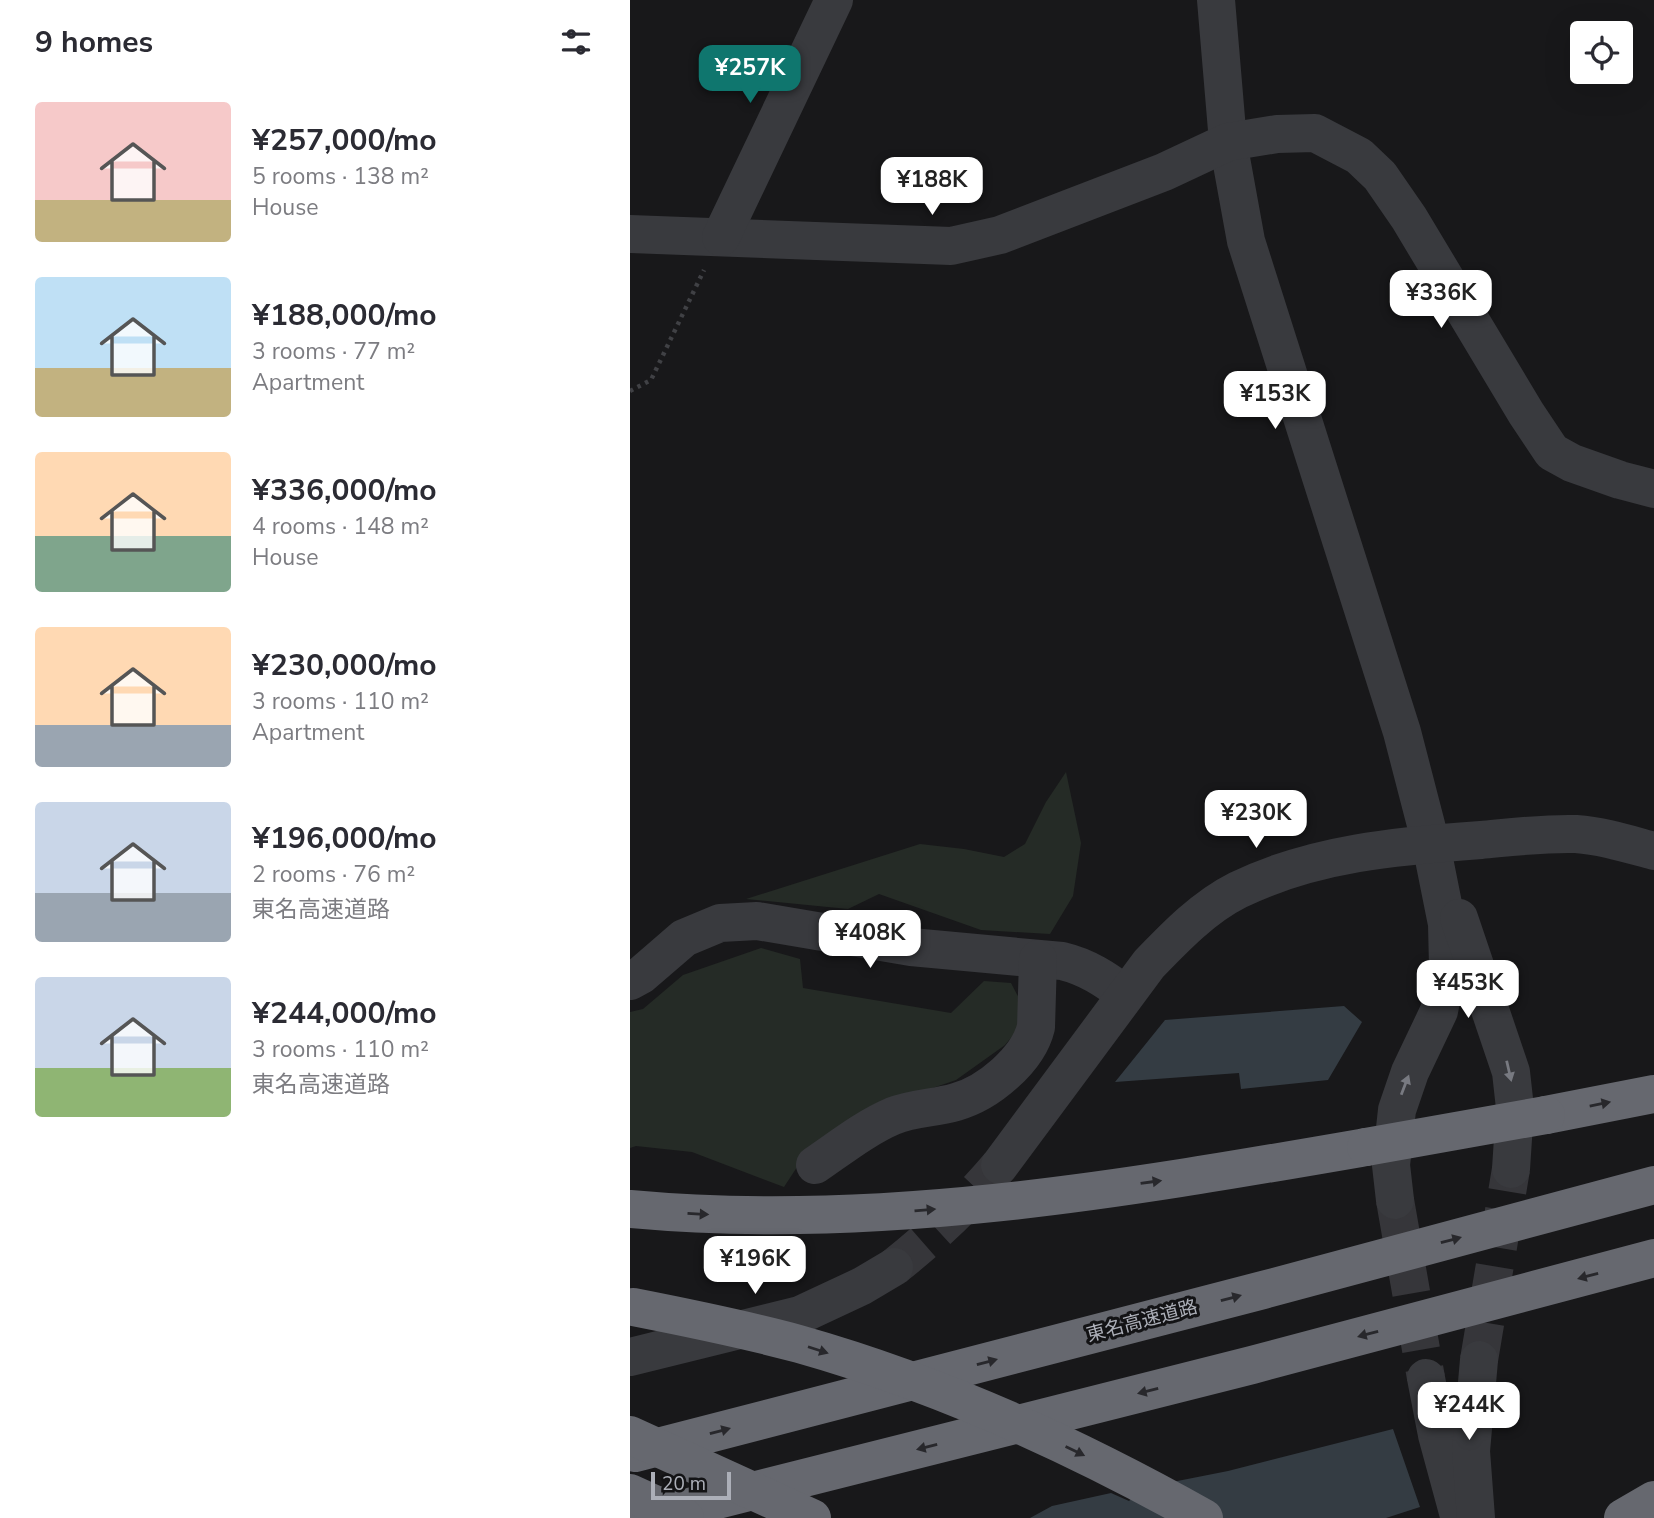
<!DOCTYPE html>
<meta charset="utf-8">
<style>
:root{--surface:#fff;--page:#f7f7f7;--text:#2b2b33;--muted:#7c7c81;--accent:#0f766e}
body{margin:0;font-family:"Nunito Sans","Noto Sans JP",sans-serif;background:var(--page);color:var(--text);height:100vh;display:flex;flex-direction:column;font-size:26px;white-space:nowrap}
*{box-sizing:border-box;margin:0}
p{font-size:23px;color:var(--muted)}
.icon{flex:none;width:38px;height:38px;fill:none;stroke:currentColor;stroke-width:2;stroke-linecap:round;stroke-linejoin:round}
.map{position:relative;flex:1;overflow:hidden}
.sheet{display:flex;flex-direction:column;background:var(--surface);width:630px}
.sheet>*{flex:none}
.buttons{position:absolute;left:940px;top:21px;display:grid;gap:14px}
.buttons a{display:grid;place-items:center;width:63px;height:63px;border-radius:7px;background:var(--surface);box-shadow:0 7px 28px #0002;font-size:35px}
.scale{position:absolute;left:21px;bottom:18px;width:80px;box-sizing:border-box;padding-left:7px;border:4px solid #acafb8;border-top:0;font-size:19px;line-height:24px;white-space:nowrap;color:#acafb8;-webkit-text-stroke:5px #131315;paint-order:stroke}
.price{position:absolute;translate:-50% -60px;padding:0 16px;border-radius:14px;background:#fff;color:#222;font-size:23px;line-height:46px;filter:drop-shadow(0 2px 4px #0008)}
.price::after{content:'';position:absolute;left:50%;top:42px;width:21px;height:16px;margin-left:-10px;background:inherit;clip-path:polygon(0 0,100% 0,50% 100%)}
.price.active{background:var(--accent);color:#fff}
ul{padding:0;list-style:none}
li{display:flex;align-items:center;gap:21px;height:175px;padding:0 35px}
li span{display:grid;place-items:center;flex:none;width:196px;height:140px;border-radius:7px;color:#555}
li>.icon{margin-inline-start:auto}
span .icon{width:84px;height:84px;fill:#fffc;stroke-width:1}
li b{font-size:30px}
h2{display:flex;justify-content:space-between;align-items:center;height:84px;padding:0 35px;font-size:30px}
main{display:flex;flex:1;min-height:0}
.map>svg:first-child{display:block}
</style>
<main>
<section class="sheet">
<h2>9 homes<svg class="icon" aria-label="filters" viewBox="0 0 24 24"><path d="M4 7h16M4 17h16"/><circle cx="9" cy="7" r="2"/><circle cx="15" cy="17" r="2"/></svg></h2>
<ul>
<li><span style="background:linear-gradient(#f6c9c9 70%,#c2b280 0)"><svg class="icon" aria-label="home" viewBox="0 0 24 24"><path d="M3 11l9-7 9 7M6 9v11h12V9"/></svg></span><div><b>¥257,000/mo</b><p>5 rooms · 138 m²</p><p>House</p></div></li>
<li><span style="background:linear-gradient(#bfe0f5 65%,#c2b280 0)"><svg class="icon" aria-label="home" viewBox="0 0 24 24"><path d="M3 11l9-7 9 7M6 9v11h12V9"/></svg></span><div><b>¥188,000/mo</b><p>3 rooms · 77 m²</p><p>Apartment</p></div></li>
<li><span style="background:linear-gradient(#ffd9b3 60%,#7fa58c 0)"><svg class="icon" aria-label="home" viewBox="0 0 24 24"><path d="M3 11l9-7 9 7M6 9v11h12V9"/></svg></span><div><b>¥336,000/mo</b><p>4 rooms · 148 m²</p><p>House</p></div></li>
<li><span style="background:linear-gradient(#ffd9b3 70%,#9aa5b1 0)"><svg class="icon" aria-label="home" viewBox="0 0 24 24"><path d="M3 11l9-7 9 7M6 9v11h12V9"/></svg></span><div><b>¥230,000/mo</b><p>3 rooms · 110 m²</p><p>Apartment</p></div></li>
<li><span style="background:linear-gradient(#c9d6e8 65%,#9aa5b1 0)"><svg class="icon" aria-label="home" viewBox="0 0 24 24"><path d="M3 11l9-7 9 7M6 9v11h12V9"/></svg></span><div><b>¥196,000/mo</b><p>2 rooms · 76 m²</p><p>東名高速道路</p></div></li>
<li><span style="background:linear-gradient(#c9d6e8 65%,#8fb573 0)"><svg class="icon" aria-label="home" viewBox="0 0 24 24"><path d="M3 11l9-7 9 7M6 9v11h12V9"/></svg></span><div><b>¥244,000/mo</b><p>3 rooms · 110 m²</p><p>東名高速道路</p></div></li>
</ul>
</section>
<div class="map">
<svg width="1024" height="1518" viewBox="0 0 1024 1518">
<rect width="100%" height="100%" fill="#18181a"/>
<g fill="#252b26">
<path d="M436,772L451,843L443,896L420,934L351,930L249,894L218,909L116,899L290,844L334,849L374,857L395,844L416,802Z"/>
<path d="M131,948L170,959L173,988L321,1013L354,981L381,983L393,1006L394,1022L375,1045L326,1080L262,1102L171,1161L154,1187L62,1152L6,1146L0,1148V1012L13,1009L53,975Z"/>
</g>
<g fill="#343c43">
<path d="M714,1006L732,1022L698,1080L611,1089L609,1073L485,1082L535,1020Z"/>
<path d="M763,1429L790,1507L756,1518H400L422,1506L481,1493L499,1501L512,1488L598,1471Z"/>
</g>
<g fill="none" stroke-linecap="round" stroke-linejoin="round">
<g stroke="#36363a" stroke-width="38" stroke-dasharray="38 19" stroke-linecap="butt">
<path d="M765,1200L796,1378"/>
<path d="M264,1267C303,1236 338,1203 370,1165"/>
<path d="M849,1360L881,1169"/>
</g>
<path stroke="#404145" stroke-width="4.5" stroke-dasharray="3.5 5" stroke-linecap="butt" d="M0,391L21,380L74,270"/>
<g stroke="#393a3e" stroke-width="38">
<path d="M586,0L598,142L616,241L772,732L801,844L817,924L818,966L809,1011L780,1072L767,1110L761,1165L765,1200"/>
<path d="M0,234L321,246L370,235L534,172L598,142L647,134L685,133L729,156L750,176L779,218L896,413L922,452L942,463L990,480L1024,489"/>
<path d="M91,237L204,0"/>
<path d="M829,918L881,1072L885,1108L881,1169"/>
<path d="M0,981L11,975L54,938L90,923L127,921L281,947L432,961C457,967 475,979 495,994"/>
<path d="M185,1165C210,1148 235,1128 263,1116C283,1108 306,1108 326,1102C358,1093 398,1060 406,1027L408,959"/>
<path d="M370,1165L519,964C546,936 574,907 608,890C684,853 768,846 851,840C883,837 915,833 946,834C973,836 998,844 1024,851"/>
<path d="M0,1357L170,1315L232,1286L264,1267"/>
<path d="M796,1378L807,1435L829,1516"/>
<path d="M846,1518L841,1451L849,1360"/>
</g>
<g stroke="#66686f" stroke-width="38">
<path d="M916,1115L1024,1094"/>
<path d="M0,1209C247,1232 493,1189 736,1147"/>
<path d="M5,1453L633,1290L1024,1185"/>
<path d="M16,1518L622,1365L1024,1258"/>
<path d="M993,1518L1024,1500"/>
</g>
<g stroke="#66686f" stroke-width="38">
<path d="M736,1147L916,1115"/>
<path d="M3,1307C59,1318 114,1329 169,1344C311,1384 446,1446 574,1518"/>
<path d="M0,1435L182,1518"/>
<path d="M0,1493L55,1518"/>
</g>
</g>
<defs><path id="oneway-solid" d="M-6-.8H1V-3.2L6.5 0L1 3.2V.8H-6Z" transform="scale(1.75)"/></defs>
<g fill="#787a81">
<use href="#oneway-solid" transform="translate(879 1071) rotate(77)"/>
<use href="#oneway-solid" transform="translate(775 1085) rotate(-69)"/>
</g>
<g fill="#28282c">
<use href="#oneway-solid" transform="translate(970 1104) rotate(-11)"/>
<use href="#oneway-solid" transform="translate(521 1182) rotate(-8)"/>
<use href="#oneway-solid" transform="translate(295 1210) rotate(-5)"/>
<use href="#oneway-solid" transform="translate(68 1214) rotate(3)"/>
<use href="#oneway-solid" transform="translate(821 1240) rotate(-15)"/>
<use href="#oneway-solid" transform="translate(958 1276) rotate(165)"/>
<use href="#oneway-solid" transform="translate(601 1298) rotate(-15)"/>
<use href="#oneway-solid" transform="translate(738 1334) rotate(165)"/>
<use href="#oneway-solid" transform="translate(188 1350) rotate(18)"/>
<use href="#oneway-solid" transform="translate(357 1362) rotate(-15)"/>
<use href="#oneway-solid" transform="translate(518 1391) rotate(166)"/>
<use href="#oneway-solid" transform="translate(90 1431) rotate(-15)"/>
<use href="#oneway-solid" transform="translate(297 1447) rotate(166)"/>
<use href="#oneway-solid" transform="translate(445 1451) rotate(26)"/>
</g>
<g text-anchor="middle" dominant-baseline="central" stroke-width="6" stroke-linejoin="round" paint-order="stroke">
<g font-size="19" fill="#acafb8" stroke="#131315">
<text transform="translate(512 1321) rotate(-15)">東名高速道路</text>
</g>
</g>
</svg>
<div class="buttons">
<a><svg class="icon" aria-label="locate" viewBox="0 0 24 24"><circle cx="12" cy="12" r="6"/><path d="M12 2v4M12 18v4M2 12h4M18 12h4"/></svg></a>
</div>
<div class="scale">20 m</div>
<b class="price active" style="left:120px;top:105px">¥257K</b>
<b class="price" style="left:302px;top:217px">¥188K</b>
<b class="price" style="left:811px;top:330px">¥336K</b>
<b class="price" style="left:645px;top:431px">¥153K</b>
<b class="price" style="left:626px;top:850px">¥230K</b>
<b class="price" style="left:240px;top:970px">¥408K</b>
<b class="price" style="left:838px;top:1020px">¥453K</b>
<b class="price" style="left:125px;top:1296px">¥196K</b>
<b class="price" style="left:839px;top:1442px">¥244K</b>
</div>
</main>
